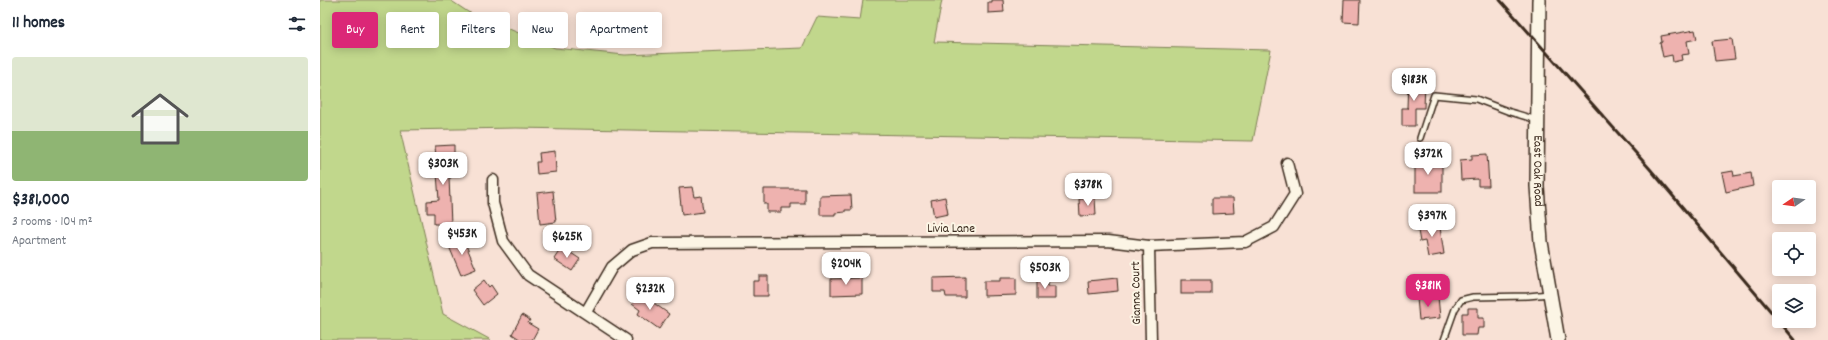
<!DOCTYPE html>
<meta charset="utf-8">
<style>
:root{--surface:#fff;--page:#f6f6f7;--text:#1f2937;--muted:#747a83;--line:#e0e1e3;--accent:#db2777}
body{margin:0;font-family:Dekko,sans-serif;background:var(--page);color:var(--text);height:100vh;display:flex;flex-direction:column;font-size:15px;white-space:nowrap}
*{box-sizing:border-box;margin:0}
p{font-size:13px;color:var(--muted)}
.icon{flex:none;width:22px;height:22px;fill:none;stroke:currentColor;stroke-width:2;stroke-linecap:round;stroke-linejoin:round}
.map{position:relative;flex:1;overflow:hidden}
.details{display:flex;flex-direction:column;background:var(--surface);width:320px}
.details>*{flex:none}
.top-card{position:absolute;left:12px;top:12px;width:380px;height:36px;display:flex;gap:8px}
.needle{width:26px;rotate:257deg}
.fabs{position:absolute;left:1452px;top:180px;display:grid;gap:8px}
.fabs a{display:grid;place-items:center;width:44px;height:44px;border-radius:4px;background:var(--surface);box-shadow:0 2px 10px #0003;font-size:20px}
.price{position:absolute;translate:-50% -34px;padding:0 9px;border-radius:8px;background:#fff;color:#222;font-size:13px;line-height:26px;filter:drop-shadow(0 1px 2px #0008)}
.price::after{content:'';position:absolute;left:50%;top:24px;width:12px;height:9px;margin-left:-6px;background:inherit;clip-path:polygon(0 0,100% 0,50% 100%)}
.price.current{background:var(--accent);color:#fff}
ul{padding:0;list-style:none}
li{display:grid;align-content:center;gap:8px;height:212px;padding:0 12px}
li+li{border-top:1px solid var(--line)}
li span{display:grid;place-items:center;height:124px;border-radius:4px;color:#555}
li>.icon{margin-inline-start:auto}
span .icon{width:72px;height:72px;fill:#fffc;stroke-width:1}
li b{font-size:17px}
h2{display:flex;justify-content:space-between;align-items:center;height:48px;padding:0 12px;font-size:17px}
.pill{padding:0 14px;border-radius:4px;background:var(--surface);box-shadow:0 2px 10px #0003;font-size:14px;line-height:36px}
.pill.current{background:var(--accent);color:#fff}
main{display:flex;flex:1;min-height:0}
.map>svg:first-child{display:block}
</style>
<main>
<section class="details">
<h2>11 homes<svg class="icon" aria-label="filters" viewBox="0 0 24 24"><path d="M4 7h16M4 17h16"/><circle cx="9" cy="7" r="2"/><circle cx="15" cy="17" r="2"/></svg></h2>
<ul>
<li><span style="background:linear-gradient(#dfe7d0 60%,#8fb573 0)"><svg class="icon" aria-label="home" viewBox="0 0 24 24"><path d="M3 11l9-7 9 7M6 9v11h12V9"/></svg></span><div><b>$381,000</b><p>3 rooms · 104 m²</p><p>Apartment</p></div></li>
</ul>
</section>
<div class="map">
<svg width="1508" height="340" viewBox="0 0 1508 340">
<rect width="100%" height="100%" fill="#f8e1d5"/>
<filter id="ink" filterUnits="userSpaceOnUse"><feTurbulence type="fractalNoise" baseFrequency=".025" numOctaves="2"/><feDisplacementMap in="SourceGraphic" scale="8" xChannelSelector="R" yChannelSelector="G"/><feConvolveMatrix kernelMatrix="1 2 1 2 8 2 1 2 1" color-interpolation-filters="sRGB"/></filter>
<g filter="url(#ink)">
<path fill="#c1d78c" stroke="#7e8055" d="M0,0H130L148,12L235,48L305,55L482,48L497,17L540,20L543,0H622L614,42L951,50L933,141L196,128L80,130L123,314L171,340H0Z"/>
<g fill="#eeb2af" stroke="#3b2a1e">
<path d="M672,0H683L684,12L668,13V2H672Z"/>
<path d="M1024,0H1040L1039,23L1023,22Z"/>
<path d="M1375,30L1377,39L1367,41L1369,54L1361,55L1362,60L1353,62L1352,55L1343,57L1340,43L1342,42L1341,36Z"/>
<path d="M1412,39L1415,59L1395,61L1392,41Z"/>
<path d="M1088,80H1105L1104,108H1095V126H1082V108H1088H1087Z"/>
<path d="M134,145V161H131V178H129L131,224H114V213H107V201L119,200L115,146Z"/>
<path d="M235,151L236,172L217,174L216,162H220L219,153Z"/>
<path d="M1167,154L1169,186H1158V179L1141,180L1140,160L1152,159V155Z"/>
<rect x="1095" y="159" width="27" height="33"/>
<path d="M1413,171L1414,176L1431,173L1433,186L1406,192L1402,173Z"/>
<path d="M372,187L374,197L381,196L383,212L362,215L359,188Z"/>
<path d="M444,189H485V204H471V208H461V212H447V204H444Z"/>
<path d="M233,191L236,222L220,224L217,193Z"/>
<path d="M531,195L532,210H525V212L515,213V215H500V196Z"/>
<path d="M625,197L628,214L614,217L611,200Z"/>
<path d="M775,198L776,215L760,216L759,199Z"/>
<path d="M892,198H913L914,213L892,214Z"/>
<path d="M1119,221L1124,254L1108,257L1105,241L1100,242L1097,225Z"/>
<path d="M143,238L156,269L141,275L128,244Z"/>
<path d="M242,247L260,259L252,271L234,259Z"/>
<path d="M439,276H448V296H433V281H439Z"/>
<path d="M645,277V297H626L625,292H613V278Z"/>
<path d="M542,278V294L511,295V279Z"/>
<path d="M680,278H696V295L664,296V281H680Z"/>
<path d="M797,278L798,291L769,294L768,281Z"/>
<path d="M717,279H728V286H735V299H717Z"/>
<path d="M164,280L169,287L171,285L177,294L163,305L152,290Z"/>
<rect x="861" y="280" width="30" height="14"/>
<path d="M320,293L349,314L339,329L318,314L320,310L312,304Z"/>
<path d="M1118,296L1120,318L1099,320L1097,298Z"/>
<path d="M1148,308H1158V318H1164V328H1158L1157,335H1142V313H1148Z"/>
<path d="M202,315L210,320L208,323L218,329L212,340H201L192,334Z"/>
</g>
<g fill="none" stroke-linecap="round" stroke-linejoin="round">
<g stroke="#3b2a1e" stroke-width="8">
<g id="service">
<path d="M1100,138L1114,95L1156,99L1190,112L1217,120"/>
<path d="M1124,340L1135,309L1141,300L1153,297L1208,296L1229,294"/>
</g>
</g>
<g stroke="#3b2a1e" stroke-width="13">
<g id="minor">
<path d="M173,180V203L183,241L208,275L306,340"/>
<path d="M829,246L831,340"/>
<path d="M266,312L292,267L312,250L332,243L788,241L829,246L925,242L954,227L975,194L967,163"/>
</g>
</g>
<g stroke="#3b2a1e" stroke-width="16">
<g id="tertiary">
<path id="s1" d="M1219,0L1217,186L1221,242L1238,340"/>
</g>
</g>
<use href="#service" stroke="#fcf5e5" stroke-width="5"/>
<use href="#minor" stroke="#fcf5e5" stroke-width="10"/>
<use href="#tertiary" stroke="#fcf5e5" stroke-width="13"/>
<g stroke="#3b2a1e" stroke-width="3">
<path d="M1180,0L1330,169L1459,321"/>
<path d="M1459,321L1475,340"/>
</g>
</g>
</g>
<g text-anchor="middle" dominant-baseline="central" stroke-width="4" stroke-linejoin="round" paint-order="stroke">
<g font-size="13" fill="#3b2a1e" stroke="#fcf5e5">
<text stroke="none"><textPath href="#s1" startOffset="171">East Oak Road</textPath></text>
<text x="631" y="229">Livia Lane</text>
<text transform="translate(817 293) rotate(-91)">Gianna Court</text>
</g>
</g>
</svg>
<div class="fabs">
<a><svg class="needle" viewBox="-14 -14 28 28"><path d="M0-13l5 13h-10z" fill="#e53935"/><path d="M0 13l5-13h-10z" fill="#747a83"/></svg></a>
<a><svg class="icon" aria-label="locate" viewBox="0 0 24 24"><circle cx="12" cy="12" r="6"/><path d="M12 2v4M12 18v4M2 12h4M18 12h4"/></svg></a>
<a><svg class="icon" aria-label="layers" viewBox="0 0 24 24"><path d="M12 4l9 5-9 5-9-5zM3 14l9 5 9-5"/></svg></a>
</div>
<b class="price" style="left:1094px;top:102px">$183K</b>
<b class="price" style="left:1108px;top:176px">$372K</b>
<b class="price" style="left:123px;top:186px">$303K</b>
<b class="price" style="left:768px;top:207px">$378K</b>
<b class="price" style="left:1112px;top:238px">$397K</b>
<b class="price" style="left:142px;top:256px">$453K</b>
<b class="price" style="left:247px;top:259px">$625K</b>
<b class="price" style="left:526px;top:286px">$204K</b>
<b class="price" style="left:725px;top:290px">$503K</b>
<b class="price current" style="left:1108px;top:308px">$381K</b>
<b class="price" style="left:330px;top:311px">$232K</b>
<div class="top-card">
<a class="pill current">Buy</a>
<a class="pill">Rent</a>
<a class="pill">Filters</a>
<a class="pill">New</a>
<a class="pill">Apartment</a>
</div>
</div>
</main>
